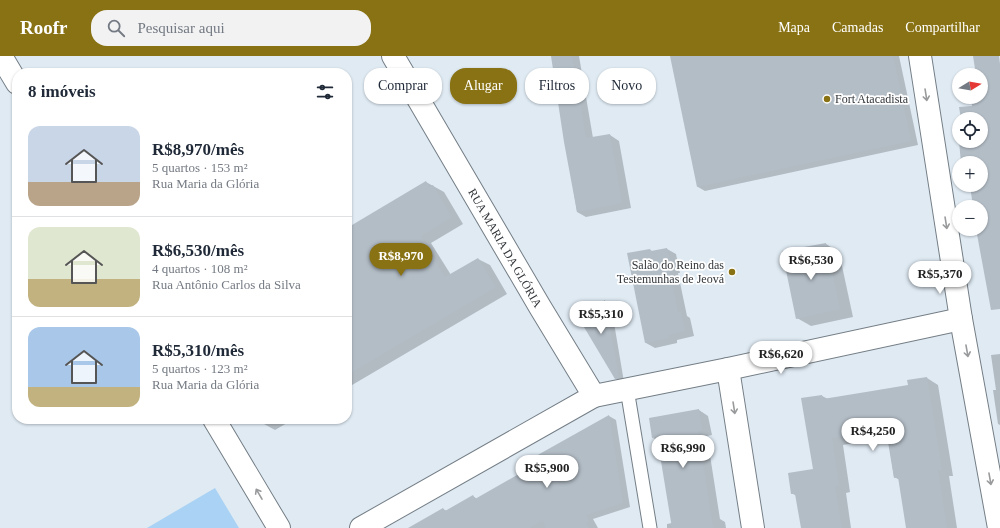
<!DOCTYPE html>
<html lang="pt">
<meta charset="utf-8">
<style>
:root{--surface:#fff;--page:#f2f2f3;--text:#1f2937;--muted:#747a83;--line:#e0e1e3;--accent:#897213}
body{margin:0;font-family:"Times New Roman",serif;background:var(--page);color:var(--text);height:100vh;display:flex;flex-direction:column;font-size:15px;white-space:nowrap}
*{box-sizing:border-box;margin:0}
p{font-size:13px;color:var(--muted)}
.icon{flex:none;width:22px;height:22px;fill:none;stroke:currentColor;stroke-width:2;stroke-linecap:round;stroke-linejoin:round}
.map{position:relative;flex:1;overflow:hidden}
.side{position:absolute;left:12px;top:12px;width:340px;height:356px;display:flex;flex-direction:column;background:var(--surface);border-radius:16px;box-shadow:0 1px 3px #0004}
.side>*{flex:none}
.guide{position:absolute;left:364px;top:12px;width:380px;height:36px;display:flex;gap:8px}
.needle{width:26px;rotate:79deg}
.tools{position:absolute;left:952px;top:12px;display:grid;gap:8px}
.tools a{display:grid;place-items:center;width:36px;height:36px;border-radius:50%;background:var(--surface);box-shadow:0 1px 3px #0004;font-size:20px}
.price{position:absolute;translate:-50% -34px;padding:0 9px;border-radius:14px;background:#fff;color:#222;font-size:13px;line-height:26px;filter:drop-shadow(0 1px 2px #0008)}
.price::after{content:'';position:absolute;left:50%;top:24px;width:12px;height:9px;margin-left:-6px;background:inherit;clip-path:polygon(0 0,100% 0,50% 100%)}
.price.selected{background:var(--accent);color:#fff}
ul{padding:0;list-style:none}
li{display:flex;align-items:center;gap:12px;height:100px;padding:0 16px}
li+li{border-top:1px solid var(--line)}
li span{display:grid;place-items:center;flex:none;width:112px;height:80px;border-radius:12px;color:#555}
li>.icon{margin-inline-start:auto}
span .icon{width:48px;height:48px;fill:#fffc;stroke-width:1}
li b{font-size:17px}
h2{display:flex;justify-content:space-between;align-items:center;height:48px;padding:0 16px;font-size:17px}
.chip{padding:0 14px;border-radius:16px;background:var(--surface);box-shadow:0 1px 3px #0004;font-size:14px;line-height:36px}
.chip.selected{background:var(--accent);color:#fff}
header{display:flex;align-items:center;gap:24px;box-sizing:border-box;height:56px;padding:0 20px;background:var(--accent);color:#fff}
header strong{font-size:19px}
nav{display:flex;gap:22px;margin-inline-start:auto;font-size:14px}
.search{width:280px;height:36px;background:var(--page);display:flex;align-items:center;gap:10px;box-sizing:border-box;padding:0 14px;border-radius:16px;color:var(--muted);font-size:15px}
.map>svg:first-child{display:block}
</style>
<header>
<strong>Roofr</strong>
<div class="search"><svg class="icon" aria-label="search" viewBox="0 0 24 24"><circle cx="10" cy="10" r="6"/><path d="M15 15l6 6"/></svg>Pesquisar aqui</div>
<nav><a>Mapa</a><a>Camadas</a><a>Compartilhar</a></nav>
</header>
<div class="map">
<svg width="1000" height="472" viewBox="0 0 1000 472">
<rect width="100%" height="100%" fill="#dfeaf3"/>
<path fill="#aad2f4" d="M215,432L239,472H147Z"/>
<g fill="#0003">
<path d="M552,0H579L593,82L610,79L619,85L631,152L586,161L577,156Z"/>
<path d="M671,0H899L918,89L705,135L698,131Z"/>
<path d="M426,126L444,136L463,168L431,187L451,219L478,203L490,209L507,238L347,332V174Z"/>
<path d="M826,188L839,196L853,261L811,270L797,262Z"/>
<path d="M667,193L676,198L680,217H678L687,260L690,262L694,280L677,284V287L655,292L646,287L650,194L654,196Z"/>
<path d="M605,245L611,249L624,326H622L615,322L579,261Z"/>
<path d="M1000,298V369L998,368L993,334H996L991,299Z"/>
<path d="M927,322L938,329L953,420H949L957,472H907L900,424L894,421L888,381L843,389L850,436L846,437L851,472H802L797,440L791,437L814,414L822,340L828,343L909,330L908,325Z"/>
<path d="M699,354L708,360L712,379L707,380L720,463L725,466L726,472H667V468L672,467L659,385L653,382Z"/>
<path d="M609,360L616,364L630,451L593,463L598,472H418L443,453L447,455L473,440L477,443L532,412L529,405Z"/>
<path d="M261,363H294L275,374L264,368Z"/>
</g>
<g fill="#b3bdc6">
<path d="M551,0H572L586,82L610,78L622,147L577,156L564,86Z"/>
<path d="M670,0H893L911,85L697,131Z"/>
<path d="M973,0H999L1000,8V253L991,254L976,173H981V151H973L970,129H981V107H961L959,85H981V63H961L959,51L972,50L971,41H981V19H976Z"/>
<path d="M426,125L429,131L433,129L452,161L421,180L445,221L478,202L496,231L347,319V172Z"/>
<path d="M826,187L840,253L796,263L782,195Z"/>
<path d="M667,192L672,212H669L678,256H681L685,275L668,279L669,282L645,287L627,197L650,193L651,195Z"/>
<path d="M605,244L619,322L615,323L578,261Z"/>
<path d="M927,321L942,414H938L947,472H906L898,421L894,422L886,374L832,382L839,430L835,431L842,472H801L795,438H791L788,417L813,413L801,342L822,339L823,343L872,335L908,329L907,324Z"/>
<path d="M699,353L702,374L698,375L713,472H672L657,381L652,382L649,362Z"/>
<path d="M609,359L623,447L586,459L589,465L586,467L589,472H546L543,464L529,472H408L443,452L445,455L473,439L475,443L531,411L527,405Z"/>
</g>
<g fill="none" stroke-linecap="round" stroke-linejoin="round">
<g stroke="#747e86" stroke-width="15">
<path id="service" d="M627,333L650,472"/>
</g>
<g stroke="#747e86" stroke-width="24">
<g id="minor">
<path d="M920,0L961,263L999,472"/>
<path d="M728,313L753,472"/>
<path d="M594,340L728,313L961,263"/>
<path d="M361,472L594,340L540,251L393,0"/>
</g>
</g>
<g stroke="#747e86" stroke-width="24">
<g id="primary">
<path d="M1,0L17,27"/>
<path d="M214,363L279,472"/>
</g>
</g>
<use href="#service" stroke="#fff" stroke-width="13"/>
<use href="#minor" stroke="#fff" stroke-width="22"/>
<use href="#primary" stroke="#fff" stroke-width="22"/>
</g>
<defs><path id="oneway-shaft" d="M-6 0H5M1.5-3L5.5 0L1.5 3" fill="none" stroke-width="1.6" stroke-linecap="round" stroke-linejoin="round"/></defs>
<g stroke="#989a9c">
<use href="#oneway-shaft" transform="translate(926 39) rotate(81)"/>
<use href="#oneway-shaft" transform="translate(946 167) rotate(81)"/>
<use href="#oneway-shaft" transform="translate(967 295) rotate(80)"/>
<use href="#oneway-shaft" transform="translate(734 352) rotate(81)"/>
<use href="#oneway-shaft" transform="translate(990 423) rotate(80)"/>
<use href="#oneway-shaft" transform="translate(259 438) rotate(-120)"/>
</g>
<g fill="#897213" stroke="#fff" stroke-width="1.5">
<circle cx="827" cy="43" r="4"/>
<circle cx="732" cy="216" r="4"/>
</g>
<g text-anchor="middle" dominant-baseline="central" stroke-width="3.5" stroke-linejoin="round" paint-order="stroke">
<g font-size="12" fill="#313539" stroke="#fff" text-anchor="start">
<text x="835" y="43">Fort Atacadista</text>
<text x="724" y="209" text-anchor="end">Salão do Reino das<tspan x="724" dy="14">Testemunhas de Jeová</tspan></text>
</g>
<g font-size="12" fill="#313539" stroke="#fff">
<text transform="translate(505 192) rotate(60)">RUA MARIA DA GLÓRIA</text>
</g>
</g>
</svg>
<div class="tools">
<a><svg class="needle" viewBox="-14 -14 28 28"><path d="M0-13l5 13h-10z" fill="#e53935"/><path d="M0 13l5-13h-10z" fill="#747a83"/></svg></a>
<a><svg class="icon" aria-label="locate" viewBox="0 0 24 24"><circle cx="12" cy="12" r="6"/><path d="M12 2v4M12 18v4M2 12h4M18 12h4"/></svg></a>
<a>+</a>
<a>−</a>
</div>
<b class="price selected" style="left:401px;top:221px">R$8,970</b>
<b class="price" style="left:811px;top:225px">R$6,530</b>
<b class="price" style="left:940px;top:239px">R$5,370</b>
<b class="price" style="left:601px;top:279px">R$5,310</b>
<b class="price" style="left:781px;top:319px">R$6,620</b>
<b class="price" style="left:873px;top:396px">R$4,250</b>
<b class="price" style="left:683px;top:413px">R$6,990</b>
<b class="price" style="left:547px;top:433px">R$5,900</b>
<div class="guide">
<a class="chip">Comprar</a>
<a class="chip selected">Alugar</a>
<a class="chip">Filtros</a>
<a class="chip">Novo</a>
</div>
<section class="side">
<h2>8 imóveis<svg class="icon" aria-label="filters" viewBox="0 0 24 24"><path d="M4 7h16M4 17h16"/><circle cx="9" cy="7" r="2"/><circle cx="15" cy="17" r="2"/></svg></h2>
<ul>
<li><span style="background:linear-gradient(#c9d6e8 70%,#b9a48a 0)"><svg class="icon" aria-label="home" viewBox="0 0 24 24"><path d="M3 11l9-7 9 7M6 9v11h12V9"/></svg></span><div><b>R$8,970/mês</b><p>5 quartos · 153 m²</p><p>Rua Maria da Glória</p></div></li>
<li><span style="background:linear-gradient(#dfe7d0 65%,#c2b280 0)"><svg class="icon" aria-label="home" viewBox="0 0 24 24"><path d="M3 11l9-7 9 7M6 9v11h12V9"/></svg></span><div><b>R$6,530/mês</b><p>4 quartos · 108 m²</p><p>Rua Antônio Carlos da Silva</p></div></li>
<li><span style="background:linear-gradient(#a9c7e8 75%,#c2b280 0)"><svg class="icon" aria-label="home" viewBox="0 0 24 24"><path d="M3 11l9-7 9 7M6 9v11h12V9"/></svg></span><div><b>R$5,310/mês</b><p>5 quartos · 123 m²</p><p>Rua Maria da Glória</p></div></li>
</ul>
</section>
</div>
